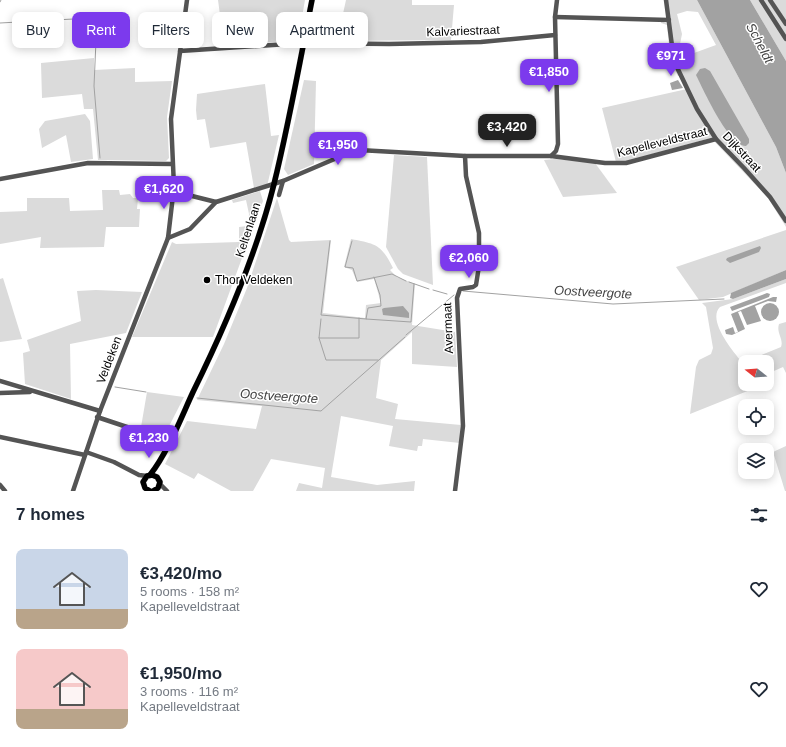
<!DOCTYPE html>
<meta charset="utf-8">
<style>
:root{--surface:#fff;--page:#f6f6f7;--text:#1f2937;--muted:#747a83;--accent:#7c3aed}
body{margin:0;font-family:Helvetica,sans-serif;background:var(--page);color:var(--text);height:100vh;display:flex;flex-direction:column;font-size:15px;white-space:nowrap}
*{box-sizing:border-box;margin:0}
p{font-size:13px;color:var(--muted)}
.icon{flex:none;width:22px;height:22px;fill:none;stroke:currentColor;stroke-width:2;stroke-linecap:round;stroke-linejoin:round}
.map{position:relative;height:491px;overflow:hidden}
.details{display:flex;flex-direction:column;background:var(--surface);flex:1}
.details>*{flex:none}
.top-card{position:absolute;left:12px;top:12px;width:400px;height:36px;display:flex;gap:8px}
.needle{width:26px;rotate:287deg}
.tools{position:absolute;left:738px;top:355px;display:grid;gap:8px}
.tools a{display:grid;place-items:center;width:36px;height:36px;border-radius:8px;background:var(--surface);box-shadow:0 2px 10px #0003;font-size:20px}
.price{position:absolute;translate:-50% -34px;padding:0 9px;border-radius:8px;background:var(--accent);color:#fff;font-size:13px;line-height:26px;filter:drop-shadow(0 1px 2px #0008)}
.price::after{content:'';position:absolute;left:50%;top:24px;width:12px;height:9px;margin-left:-6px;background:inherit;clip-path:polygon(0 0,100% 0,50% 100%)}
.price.current{background:#222;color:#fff}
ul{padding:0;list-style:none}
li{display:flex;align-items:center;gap:12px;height:100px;padding:0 16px}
li span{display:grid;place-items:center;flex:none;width:112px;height:80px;border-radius:8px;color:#555}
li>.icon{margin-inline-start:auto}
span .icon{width:48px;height:48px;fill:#fffc;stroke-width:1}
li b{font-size:17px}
h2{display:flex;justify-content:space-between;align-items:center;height:48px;padding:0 16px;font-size:17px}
.chip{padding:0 14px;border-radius:8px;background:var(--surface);box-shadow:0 2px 10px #0003;font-size:14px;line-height:36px}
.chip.current{background:var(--accent);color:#fff}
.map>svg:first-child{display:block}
</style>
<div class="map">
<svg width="786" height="491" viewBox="0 0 786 491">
<rect width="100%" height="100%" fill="#fff"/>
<g fill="#dbdbdb" fill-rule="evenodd">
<path d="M218,0H305L298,40L261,43L260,15H220Z"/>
<path d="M346,0H412V5H454L451,40L337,41Z"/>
<path d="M667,0H697L776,147L786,173V227L768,198L711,138L627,161L616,162L602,108L687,89L680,76H678C669,60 669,43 667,25L661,23V21L668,24ZM687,11L698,12L716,45L683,57L680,44L682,34L677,14Z"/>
<path d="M750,0H769L786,27V61Z"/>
<path d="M772,0H786V21Z"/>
<path d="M94,58V70L135,68V82L172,81L167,117L169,158L166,161L98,160L93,109H84L82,94L42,98L41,63Z"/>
<path d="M304,80L316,81L314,164L288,175L284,169Z"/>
<path d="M265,84L271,136L279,135L268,182L267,185L254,188L246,142L210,148L205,119L197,120L196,110L197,94Z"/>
<path d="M85,114L90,121L93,159L71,162L66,135L42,148L39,129L45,121Z"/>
<path d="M394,155L427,157L433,285L403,274L398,269L386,247Z"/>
<path d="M555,159L595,163L617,193L563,197L544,160Z"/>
<path d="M102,190H119L120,195L130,194L133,198H138L137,209H140L139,227H106L104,247L40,248L41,237L0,244V212L27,211V198H69L70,211L103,210Z"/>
<path d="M260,191L263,201L213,337H132L172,242L176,244L239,242V227L248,226L249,214L246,200L233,203L232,200Z"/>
<path d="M277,198L289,240L291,242L331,240L323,313L365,318L366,305L381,303L374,279L357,282L352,270L344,267L351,239C376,244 381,244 393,268L390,270L397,277L415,284L412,325L455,332L457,367L412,364V332L381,360L376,398L398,404L395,419L461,425L460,443L423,439L422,446H418L417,451L389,446L393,426L341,416L331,477L377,485L415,481L414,491H296L299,483L322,488L325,468L271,459L253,491H231L198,473L194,479L165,464L187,421L256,429L262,406L197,400L224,344L247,288Z"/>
<path d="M786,230V270L723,297L699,300L676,267Z"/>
<path d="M3,278L22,339L0,342V279Z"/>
<path d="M786,279V283L720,307C707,320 732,350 741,361L744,362L781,347C784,339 776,333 779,324L786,322V373L783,367L767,374V362H745V384H748L750,390L690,414L696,367L699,360L711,354L713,348L706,307L702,303L733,299Z"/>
<path d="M96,290L142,292L126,333L70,344L71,399L25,384L23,353L30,351L27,340L81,321L77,291Z"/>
<path d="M147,392L184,397L162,440L149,433L141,449L131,444L135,432L140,433Z"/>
<path d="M786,446V491H785L773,452Z"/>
</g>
<g fill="#a2a2a2">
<path d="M697,0H750L786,61V173L776,147Z"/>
<path d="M705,68L710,71L749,139V143L746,146C729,147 703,89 696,75L700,69Z"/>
<path d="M678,80L683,88L672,90L670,83Z"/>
<path d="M760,246L761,248L759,252L730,263L726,260L727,258Z"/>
<path d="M786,270V279L733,299L730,298L731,293Z"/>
<path d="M767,293L770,294L769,297L732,311L730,307Z"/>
<path d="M773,297H777L776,302L768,301L755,306L761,321L747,325L741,311L738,312L745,329L732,335L726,334L725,330L733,327L735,333L738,332L731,314Z"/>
<circle cx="770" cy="312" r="9"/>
<path d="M403,306L409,313V318L383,315L382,309L384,308Z"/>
</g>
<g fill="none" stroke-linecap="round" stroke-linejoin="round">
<g stroke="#a2a2a2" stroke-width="1">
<path d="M0,2L1,0"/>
<path d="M94,18H97L94,86L100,158"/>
<path d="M0,23L92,18"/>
<path d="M330,241L321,315L366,319"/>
<path d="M352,241L345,267L353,268L357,281L392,274L406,281"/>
<path d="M374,277L380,295L381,306L368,308L366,319L411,322L414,284"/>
<path d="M409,282L429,289"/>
<path d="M433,290L447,294"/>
<path d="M463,291L613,304L724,299"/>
<path d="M321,319L319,338H359V318"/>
<path d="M406,335L454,295"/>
<path d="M319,338L326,360H378"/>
<path d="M115,387L146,392"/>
<path d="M197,398L321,411L405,337"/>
</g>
<g stroke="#dbdbdb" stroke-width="6">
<g id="major">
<path d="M150,475C168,452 181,418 193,392C226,325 256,256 274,184C289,123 300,61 312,0"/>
<path d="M150,491L145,488L143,482L147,476L152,475L157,477L160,482L158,488L153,491"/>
</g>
</g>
<g stroke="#545454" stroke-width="4.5">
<path d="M666,0L674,61L697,109L716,139L744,168L770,197L786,221"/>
<path d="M761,0L786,39"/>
<path d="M770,0L786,24"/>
<path d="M555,17L669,20"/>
<path d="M180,51L303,43L389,44L481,42L555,35"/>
<path d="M551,156L556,151L558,144L555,17L557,0"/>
<path d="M0,179L88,163L172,164"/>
<path d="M174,187L188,195L216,202"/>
<path d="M279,195L283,181"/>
<path d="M168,238L190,229L216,202L283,181L351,152L359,150L465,156H551L605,163H626L716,139"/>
<path d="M0,381L100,411"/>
<path d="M0,393L30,392"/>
<path d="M97,417L136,430"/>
<path d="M0,437L85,455"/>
<path d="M86,452L114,462L139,475L147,476"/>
<path d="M160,484L167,491"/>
<path d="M0,485L5,491"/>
<path d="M73,491L100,411L168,238L174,187L171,119L187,0"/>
<path d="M455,491L463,426L457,298L460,289L473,287L476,285L479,266V233L466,176L465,156"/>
</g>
<use href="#major" stroke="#000" stroke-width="5.5"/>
</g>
<circle fill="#000" stroke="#fff" stroke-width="1.5" cx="207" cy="280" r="4"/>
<g text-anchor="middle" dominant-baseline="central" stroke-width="3" stroke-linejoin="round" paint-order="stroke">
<g font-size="12" fill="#000" stroke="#fff">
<text transform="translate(463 31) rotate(-2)">Kalvariestraat</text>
<text transform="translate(662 142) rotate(-14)">Kapelleveldstraat</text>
<text transform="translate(742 152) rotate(47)">Dijkstraat</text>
<text transform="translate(248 230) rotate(-72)">Keltenlaan</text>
<text transform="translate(448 328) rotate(-92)">Avermaat</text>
<text transform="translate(109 360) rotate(-69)">Veldeken</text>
</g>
<g font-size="12" fill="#000" stroke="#fff" text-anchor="start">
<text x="215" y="280">Thor Veldeken</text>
</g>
<g font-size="13" font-style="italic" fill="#434343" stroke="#fff">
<text transform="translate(760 43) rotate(62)">Scheldt</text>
<text transform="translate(593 292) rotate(3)">Oostveergote</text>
<text transform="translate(279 396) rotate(4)">Oostveergote</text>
</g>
</g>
</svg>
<div class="tools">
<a><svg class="needle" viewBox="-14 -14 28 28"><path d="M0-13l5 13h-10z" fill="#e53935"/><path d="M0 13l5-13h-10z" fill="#747a83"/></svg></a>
<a><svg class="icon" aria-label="locate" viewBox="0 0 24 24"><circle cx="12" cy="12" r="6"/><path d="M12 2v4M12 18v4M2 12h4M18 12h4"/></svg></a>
<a><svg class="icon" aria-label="layers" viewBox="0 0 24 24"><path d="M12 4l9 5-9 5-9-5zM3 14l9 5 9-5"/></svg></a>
</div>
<b class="price" style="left:671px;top:77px">€971</b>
<b class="price" style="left:549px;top:93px">€1,850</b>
<b class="price current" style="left:507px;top:148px">€3,420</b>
<b class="price" style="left:338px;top:166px">€1,950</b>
<b class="price" style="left:164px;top:210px">€1,620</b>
<b class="price" style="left:469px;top:279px">€2,060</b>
<b class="price" style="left:149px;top:459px">€1,230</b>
<div class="top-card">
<a class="chip">Buy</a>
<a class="chip current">Rent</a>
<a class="chip">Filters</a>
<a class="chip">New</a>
<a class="chip">Apartment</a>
</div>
</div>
<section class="details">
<h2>7 homes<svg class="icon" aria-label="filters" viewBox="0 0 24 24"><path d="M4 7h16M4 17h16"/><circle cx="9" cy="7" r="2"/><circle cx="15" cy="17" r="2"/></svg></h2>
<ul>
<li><span style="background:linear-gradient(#c9d6e8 75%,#b9a48a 0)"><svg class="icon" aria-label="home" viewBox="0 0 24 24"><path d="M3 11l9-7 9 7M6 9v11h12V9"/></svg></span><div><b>€3,420/mo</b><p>5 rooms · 158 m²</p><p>Kapelleveldstraat</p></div><svg class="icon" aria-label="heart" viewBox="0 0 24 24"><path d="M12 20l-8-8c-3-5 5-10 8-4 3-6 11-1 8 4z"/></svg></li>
<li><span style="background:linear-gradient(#f6c9c9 75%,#b9a48a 0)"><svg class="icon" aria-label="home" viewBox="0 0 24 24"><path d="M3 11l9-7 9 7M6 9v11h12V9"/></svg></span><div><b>€1,950/mo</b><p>3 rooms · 116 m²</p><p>Kapelleveldstraat</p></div><svg class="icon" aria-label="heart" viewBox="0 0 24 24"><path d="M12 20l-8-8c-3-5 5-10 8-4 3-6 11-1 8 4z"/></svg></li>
</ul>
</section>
